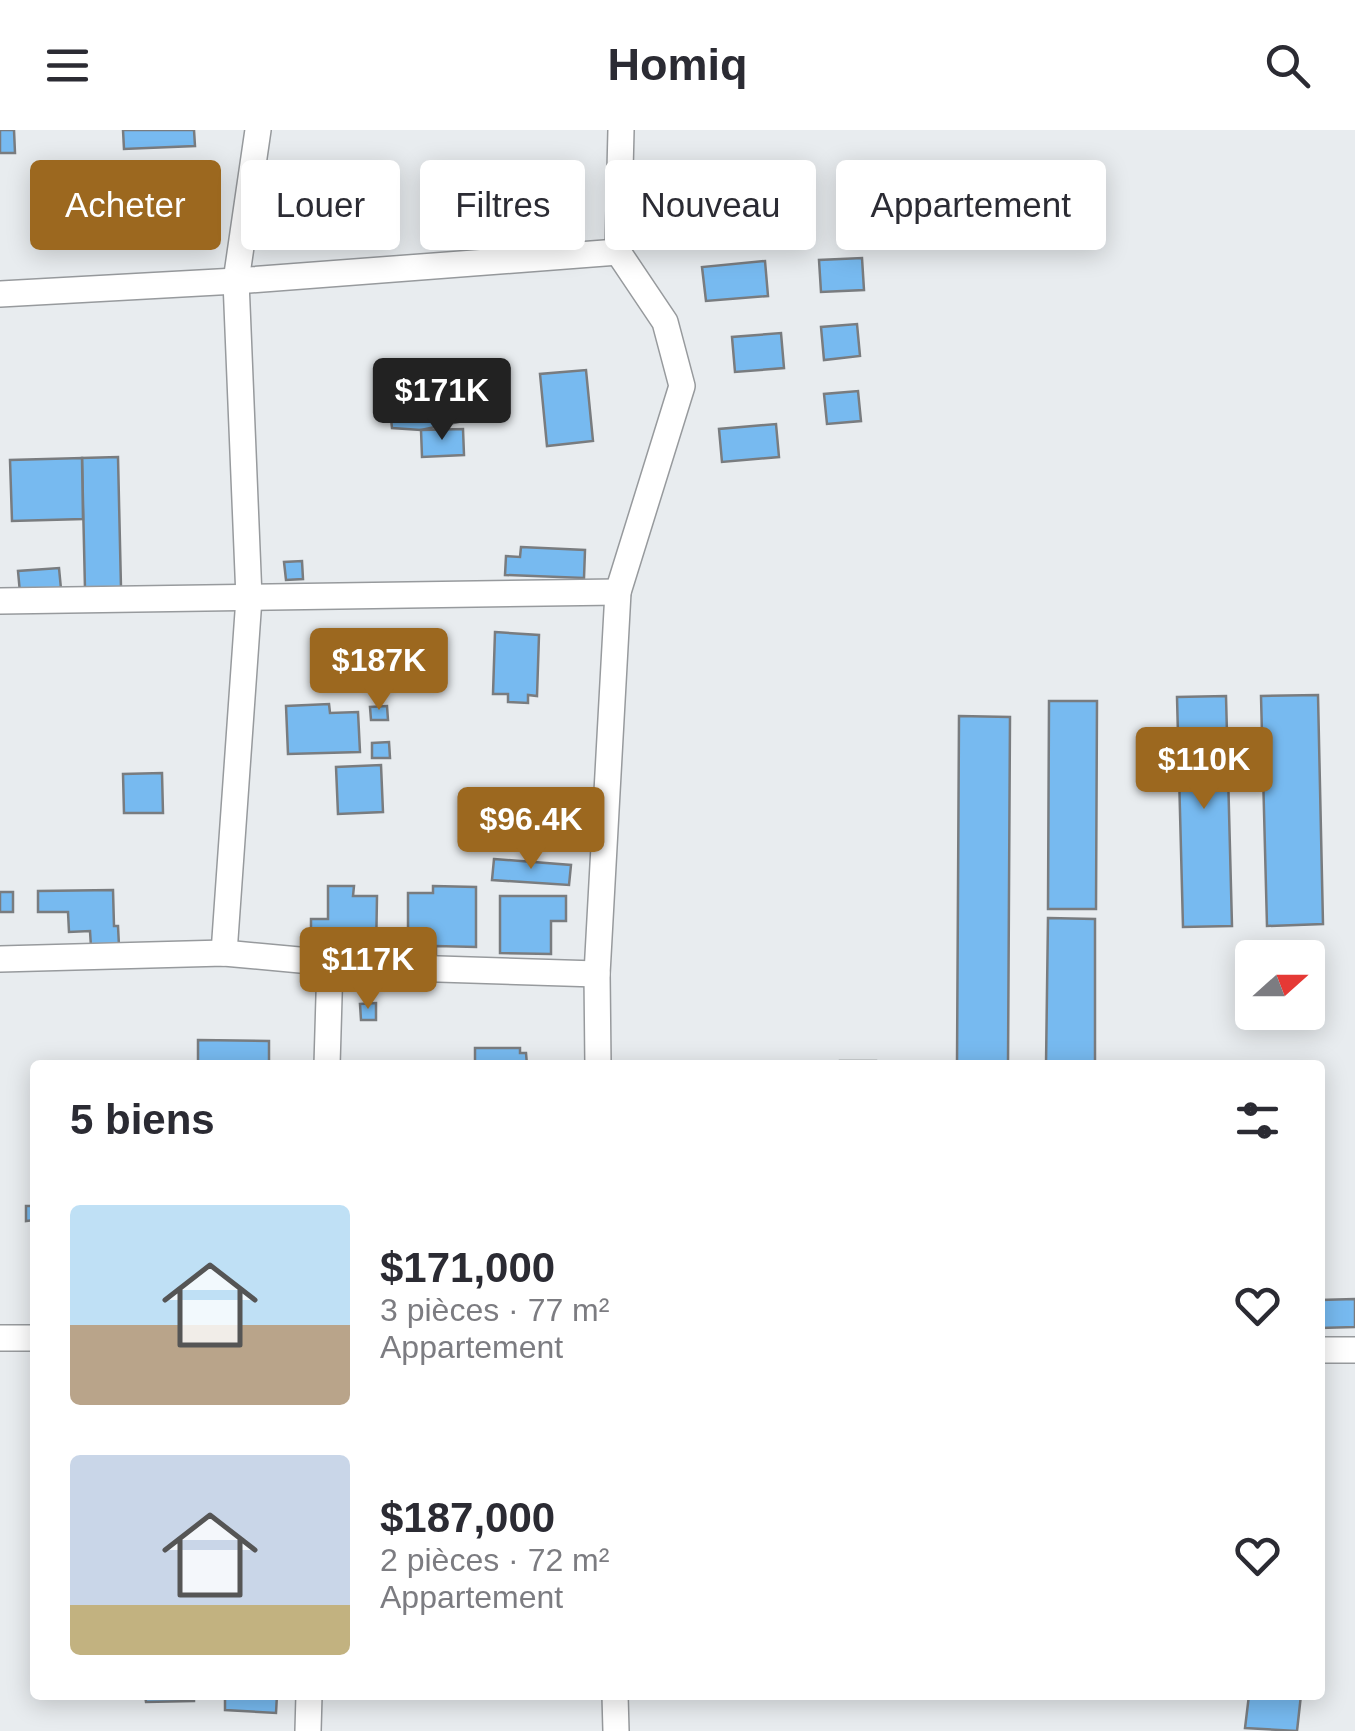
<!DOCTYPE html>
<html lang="fr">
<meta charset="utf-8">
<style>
:root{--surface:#fff;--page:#f2f2f3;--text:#2b2b33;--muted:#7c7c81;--accent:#9c681f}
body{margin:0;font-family:Helvetica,sans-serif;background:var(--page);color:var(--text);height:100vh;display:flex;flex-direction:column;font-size:38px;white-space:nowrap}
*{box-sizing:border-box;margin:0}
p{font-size:32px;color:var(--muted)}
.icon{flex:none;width:55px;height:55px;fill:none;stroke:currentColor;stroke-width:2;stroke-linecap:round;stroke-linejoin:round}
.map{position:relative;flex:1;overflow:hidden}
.side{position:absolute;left:30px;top:930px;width:1295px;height:640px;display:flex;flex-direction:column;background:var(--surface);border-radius:10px;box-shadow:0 5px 25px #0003}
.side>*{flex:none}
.guide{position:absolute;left:30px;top:30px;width:1295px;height:90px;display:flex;gap:20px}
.needle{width:65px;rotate:69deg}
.tools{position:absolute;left:1235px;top:810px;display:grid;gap:20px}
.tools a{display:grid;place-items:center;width:90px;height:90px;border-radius:10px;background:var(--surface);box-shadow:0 5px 25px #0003;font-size:50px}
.price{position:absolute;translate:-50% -85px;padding:0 22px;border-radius:10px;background:var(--accent);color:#fff;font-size:32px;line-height:65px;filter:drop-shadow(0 2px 5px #0008)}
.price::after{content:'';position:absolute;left:50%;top:60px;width:30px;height:22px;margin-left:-15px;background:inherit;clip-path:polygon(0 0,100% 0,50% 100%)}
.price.current{background:#222;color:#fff}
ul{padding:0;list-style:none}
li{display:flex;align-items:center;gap:30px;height:250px;padding:0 40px}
li span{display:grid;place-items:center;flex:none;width:280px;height:200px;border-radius:10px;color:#555}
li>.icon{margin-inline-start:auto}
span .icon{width:120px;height:120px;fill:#fffc;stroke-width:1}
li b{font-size:42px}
h2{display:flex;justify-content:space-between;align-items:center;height:120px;padding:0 40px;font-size:42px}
.chip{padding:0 35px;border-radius:10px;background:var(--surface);box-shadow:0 5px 25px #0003;font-size:35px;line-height:90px}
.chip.current{background:var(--accent);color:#fff}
header{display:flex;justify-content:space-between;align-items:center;height:130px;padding:0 40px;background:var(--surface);font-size:45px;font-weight:700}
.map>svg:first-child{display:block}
</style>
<header><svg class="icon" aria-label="menu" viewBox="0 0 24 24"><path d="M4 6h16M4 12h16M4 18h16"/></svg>Homiq<svg class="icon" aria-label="search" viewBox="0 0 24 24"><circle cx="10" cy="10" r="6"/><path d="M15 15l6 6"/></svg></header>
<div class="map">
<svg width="1355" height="1601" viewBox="0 0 1355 1601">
<rect width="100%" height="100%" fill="#e8ecef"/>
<g fill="#77baf0" stroke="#797c7f" stroke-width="2.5">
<path d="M0,0H14L15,23H0Z"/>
<path d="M123,0H194L195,16L124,19Z"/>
<path d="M862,128L864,160L821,162L819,130Z"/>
<path d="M765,131L768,166L706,171L702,137Z"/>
<path d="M857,194L860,226L824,230L821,197Z"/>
<path d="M781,203L784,238L735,242L732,207Z"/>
<path d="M458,234L463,291L421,300L392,298L386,240Z"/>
<path d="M586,240L593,311L547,316L540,244Z"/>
<path d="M858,261L861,291L827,294L824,264Z"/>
<path d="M776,294L779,327L722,332L719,299Z"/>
<path d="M463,299L464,325L422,327L421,300Z"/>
<path d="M118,327L121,458L85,459L82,328Z"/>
<path d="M82,328L83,389L12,391L10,330Z"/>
<path d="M521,417L585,420L584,448L505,445L506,426L520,427Z"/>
<path d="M302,431L303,449L286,450L284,432Z"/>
<path d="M59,438L61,459L20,463L18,441Z"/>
<path d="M495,502L539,505L537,566L528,565V573L508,572V564H493Z"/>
<path d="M1318,565L1323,794L1267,796L1261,566Z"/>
<path d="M1226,566L1232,796L1183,797L1177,567Z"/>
<path d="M1049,571H1097L1096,779H1048Z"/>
<path d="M329,574L330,583L358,582L360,622L288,624L286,576Z"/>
<path d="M387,576L388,590H371L370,577Z"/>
<path d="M959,586L1010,587L1008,935H957Z"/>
<path d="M389,612L390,628H372V613Z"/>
<path d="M381,635L383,682L338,684L336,637Z"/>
<path d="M162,643L163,683H124L123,644Z"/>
<path d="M494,729L571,735L569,755L492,750Z"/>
<path d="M328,756H354L353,766H377L376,825L311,824V789H328Z"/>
<path d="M433,756L476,757V817L436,816V826H408V763H433Z"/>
<path d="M113,760L114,796H118L119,816L91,817L90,801L69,802L68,782H38V761Z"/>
<rect x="0" y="762" width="13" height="20"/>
<path d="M500,766H566V791H551V824L500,823Z"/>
<path d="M1048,788L1095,789V935H1046Z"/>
<path d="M376,873V890H361L360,874Z"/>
<path d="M198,910L269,911V935H198Z"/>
<path d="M475,918H520V923H526L527,935H475Z"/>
<rect x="840" y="931" width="36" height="4"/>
<path d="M26,1076H35V1090L26,1091Z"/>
<path d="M1355,1169V1197L1320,1198V1170Z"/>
<path d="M145,1565H194V1571L146,1572Z"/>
<path d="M225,1565H277L276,1583L225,1580Z"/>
<path d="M1249,1565H1301L1297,1601L1245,1598Z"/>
</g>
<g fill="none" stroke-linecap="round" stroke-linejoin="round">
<g stroke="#979a9d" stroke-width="28">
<g id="minor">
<path d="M0,164L236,151L618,122"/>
<path d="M0,471L618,462"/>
<path d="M224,823L249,468L236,151L258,0"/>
<path d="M0,829L224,823L375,837L597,844"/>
<path d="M327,935L330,833"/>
<path d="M598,935L597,844L618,462L682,256L665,192L618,122L621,0"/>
<path d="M0,1208H35"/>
<path d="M1320,1220H1355"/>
<path d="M615,1565L616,1601"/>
<path d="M308,1601L309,1565"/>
</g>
</g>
<use href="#minor" stroke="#fff" stroke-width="25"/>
</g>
</svg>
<div class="tools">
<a><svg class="needle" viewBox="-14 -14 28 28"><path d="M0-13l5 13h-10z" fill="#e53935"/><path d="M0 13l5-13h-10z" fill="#7c7c81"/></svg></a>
</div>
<b class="price current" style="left:442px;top:313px">$171K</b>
<b class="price" style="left:379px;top:583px">$187K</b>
<b class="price" style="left:1204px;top:682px">$110K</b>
<b class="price" style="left:531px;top:742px">$96.4K</b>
<b class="price" style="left:368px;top:882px">$117K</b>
<div class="guide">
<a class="chip current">Acheter</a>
<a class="chip">Louer</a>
<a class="chip">Filtres</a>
<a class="chip">Nouveau</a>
<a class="chip">Appartement</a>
</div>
<section class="side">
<h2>5 biens<svg class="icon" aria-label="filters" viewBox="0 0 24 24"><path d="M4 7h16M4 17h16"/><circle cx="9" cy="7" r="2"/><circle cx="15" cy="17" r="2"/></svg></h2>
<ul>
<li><span style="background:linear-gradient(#bfe0f5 60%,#b9a48a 0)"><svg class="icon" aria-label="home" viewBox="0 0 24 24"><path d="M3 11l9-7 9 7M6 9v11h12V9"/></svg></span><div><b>$171,000</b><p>3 pièces · 77 m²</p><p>Appartement</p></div><svg class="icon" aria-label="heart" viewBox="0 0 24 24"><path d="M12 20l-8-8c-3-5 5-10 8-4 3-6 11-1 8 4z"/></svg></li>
<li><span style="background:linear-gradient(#c9d6e8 75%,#c2b280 0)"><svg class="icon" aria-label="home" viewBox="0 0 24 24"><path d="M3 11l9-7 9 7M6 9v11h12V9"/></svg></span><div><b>$187,000</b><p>2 pièces · 72 m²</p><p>Appartement</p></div><svg class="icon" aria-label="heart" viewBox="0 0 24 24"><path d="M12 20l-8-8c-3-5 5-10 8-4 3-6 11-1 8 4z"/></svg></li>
</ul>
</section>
</div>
